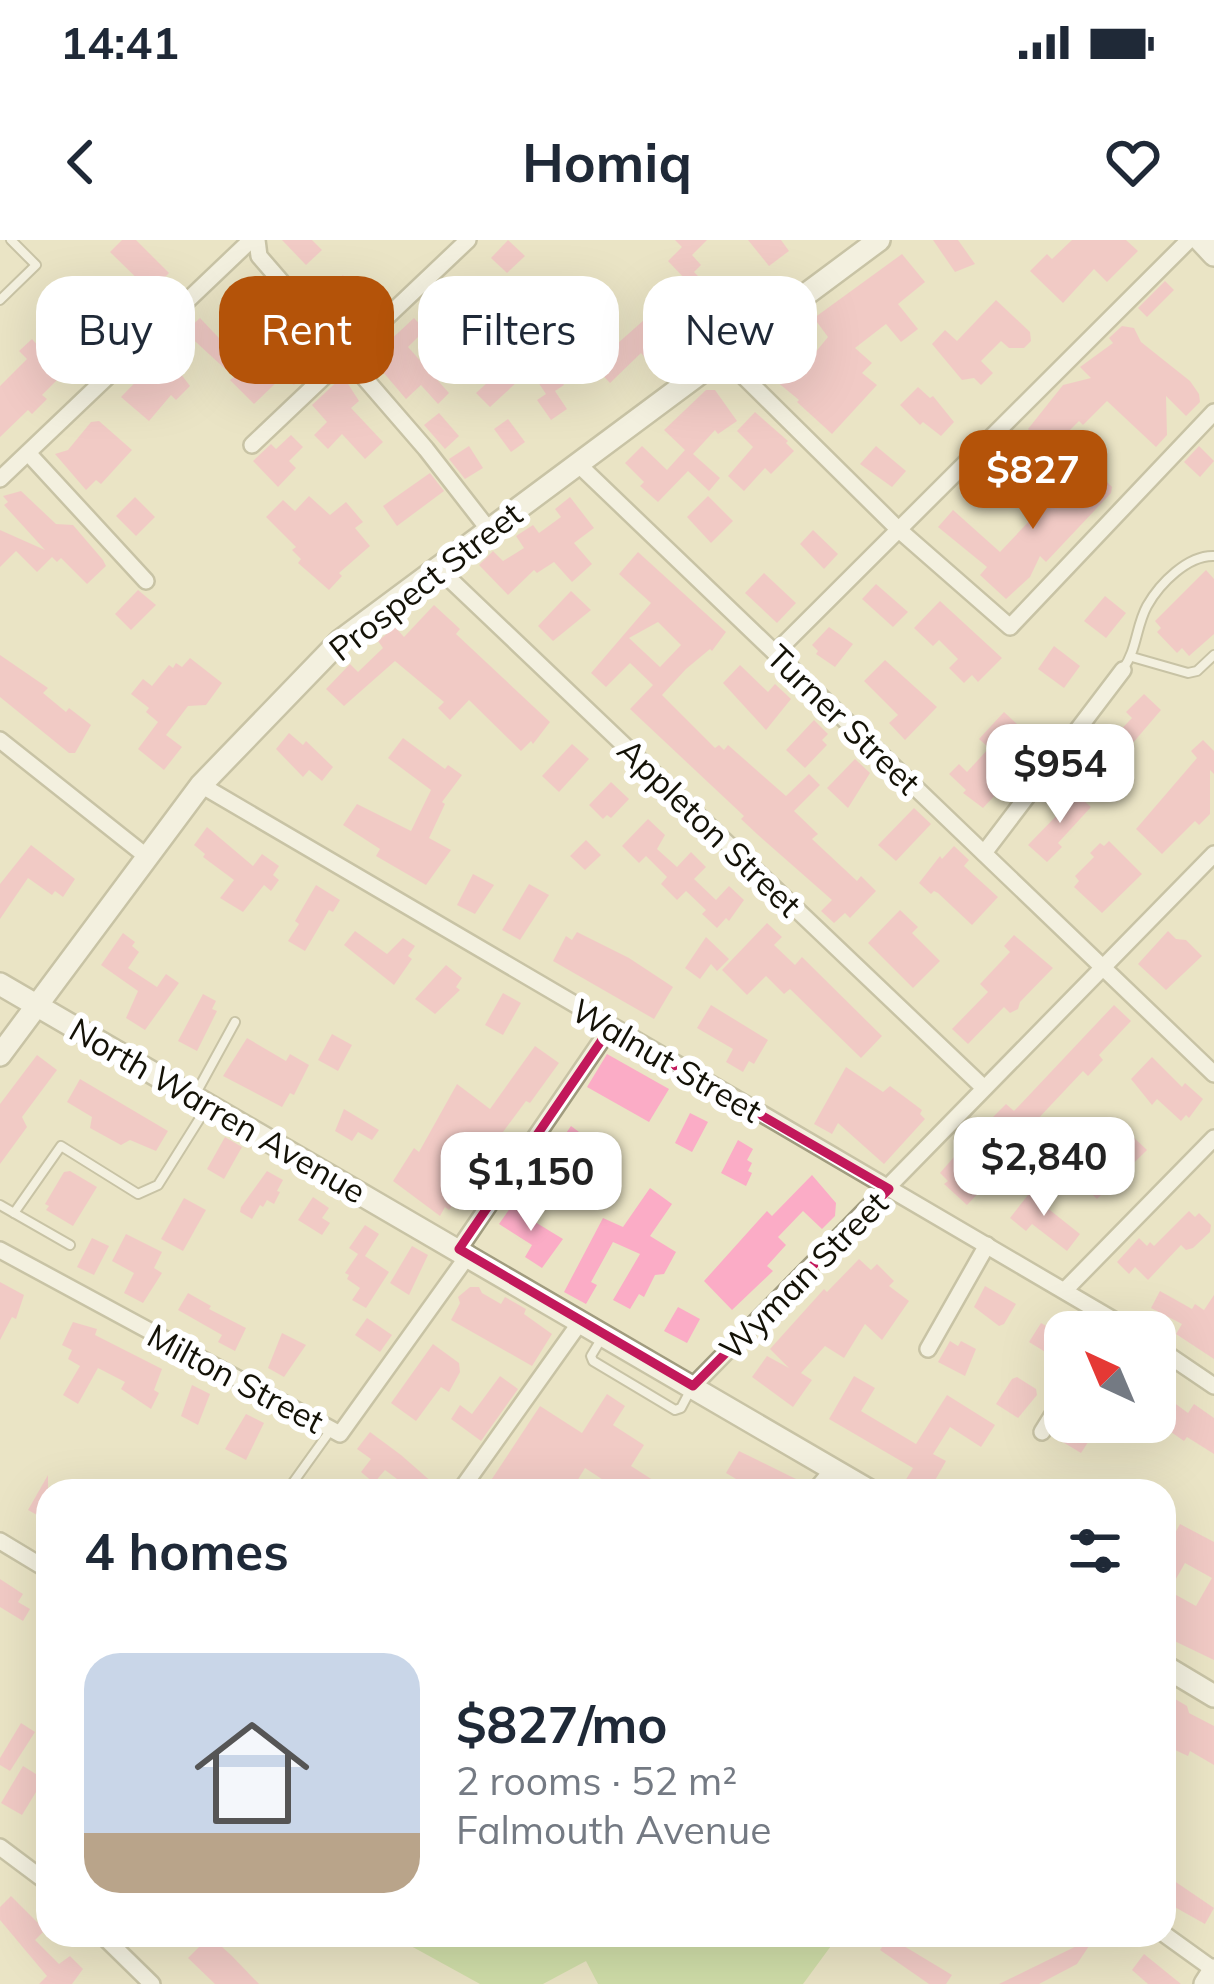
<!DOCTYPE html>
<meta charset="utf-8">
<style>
:root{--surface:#fff;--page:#f2f2f3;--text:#1f2937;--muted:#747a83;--line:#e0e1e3;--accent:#b45309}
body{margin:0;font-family:Mulish,sans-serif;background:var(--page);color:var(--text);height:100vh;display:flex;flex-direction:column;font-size:45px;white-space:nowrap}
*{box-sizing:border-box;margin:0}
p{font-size:39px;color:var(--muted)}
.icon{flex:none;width:66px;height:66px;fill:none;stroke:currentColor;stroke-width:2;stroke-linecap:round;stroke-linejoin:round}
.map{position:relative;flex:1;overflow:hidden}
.side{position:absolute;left:36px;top:1239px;width:1140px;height:468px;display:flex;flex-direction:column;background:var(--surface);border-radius:36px;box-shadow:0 12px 48px #0002}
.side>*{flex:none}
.top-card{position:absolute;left:36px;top:36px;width:1143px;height:108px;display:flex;gap:24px}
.needle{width:78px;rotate:316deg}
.buttons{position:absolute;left:1044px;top:1071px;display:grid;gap:24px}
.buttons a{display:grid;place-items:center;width:132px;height:132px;border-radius:24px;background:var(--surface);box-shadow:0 12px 48px #0002;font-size:60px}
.price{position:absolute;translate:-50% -102px;padding:0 27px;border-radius:24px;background:#fff;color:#222;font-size:39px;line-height:78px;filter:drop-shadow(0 3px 6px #0008)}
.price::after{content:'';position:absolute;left:50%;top:72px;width:36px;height:27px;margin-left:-18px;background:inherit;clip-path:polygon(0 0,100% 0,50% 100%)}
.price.current{background:var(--accent);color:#fff}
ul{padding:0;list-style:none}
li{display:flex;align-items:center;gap:36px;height:300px;padding:0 48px}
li+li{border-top:3px solid var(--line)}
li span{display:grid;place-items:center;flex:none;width:336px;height:240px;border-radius:36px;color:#555}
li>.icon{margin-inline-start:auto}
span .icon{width:144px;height:144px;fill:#fffc;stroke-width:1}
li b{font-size:51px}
h2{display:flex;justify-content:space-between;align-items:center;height:144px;padding:0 48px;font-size:51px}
.pill{padding:0 42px;border-radius:36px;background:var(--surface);box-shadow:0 12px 48px #0002;font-size:42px;line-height:108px}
.pill.current{background:var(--accent);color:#fff}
.status{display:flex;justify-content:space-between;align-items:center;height:84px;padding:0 60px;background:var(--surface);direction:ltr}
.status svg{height:33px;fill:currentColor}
header{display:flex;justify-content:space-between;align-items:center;height:156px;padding:0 48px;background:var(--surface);font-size:54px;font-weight:700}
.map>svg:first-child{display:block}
</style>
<div class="status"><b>14:41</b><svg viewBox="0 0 49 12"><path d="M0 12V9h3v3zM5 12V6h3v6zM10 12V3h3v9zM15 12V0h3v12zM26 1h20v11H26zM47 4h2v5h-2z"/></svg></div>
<header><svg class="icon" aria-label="back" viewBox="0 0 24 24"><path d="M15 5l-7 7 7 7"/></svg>Homiq<svg class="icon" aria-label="heart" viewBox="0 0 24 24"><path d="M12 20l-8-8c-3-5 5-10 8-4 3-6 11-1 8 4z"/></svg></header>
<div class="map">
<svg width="1214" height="1744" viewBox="0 0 1214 1744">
<rect width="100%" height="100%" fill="#eae4c5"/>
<path fill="#b0d585" d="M391,1695H839L803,1744H598L586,1721L543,1744H480Z"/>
<g fill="#fbacc6" fill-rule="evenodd">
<path d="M122,0H136L169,33L151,52L110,12Z"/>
<path d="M282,0H312L322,10L306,25Z"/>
<path d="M508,0L525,16L507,33L491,18Z"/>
<path d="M675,0H707L692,15L701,25L694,32L723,61L705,79L675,48L685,39L668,21L682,7Z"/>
<path d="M748,0H781L789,11L769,26Z"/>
<path d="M933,0H958L975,24L955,32Z"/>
<path d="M1072,0H1126L1138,11L1107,42L1094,29L1063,63L1030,31L1047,14L1052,19Z"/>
<path d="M902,14L925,42L898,64L918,89L901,102L886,84L855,108L872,123L862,133L877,145L832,194L797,162L799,160L759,127L774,109L796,126L801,121L805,125L828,97L814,78Z"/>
<path d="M343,35L364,63L348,76L326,48Z"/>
<path d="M1165,41L1174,50L1147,77L1138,68Z"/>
<path d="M88,47L120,79L103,97L70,65Z"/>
<path d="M996,60L1030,92L1031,101L1024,108H1009L1001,101L981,121L993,133L981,145L974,138L962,140L932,104L945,90L957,101Z"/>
<path d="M200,78L258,139L304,98L319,114L294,145L282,137L254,164L230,140L234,137L185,92Z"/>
<path d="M414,78L425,90L408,107L449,153L438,164L421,145L406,159L371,118Z"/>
<path d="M644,80L664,108L649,122L641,113L610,143L582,113L598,98L609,111Z"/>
<path d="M525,85L543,105L539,108L564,145L555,151L567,169L551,180L537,160L546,154L530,130L490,167L476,153L488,142L479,133Z"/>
<path d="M1122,86L1134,88L1141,102L1190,141L1199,154L1200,162L1186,176L1166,156L1167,195L1156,207L1107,161L1083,185L1079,181L1036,224L1040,229L1026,243L997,215L1008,205L1034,195L1028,189L1063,145L1091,138L1080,127L1113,103L1109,98Z"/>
<path d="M32,99L63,134L42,155L47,159L32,174L28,170L0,197V146L27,119L19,111Z"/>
<path d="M161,116L169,124L171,121L190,146L176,160L171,155L149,181L121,157Z"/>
<path d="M343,136L359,161L351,168L383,202L365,219L342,194L328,209L314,195L327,182L312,165Z"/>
<path d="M918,147L930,158L933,156L954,182L941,196L923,182L920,185L900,165Z"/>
<path d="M706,150H715L737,181L718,194L715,190L693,214L720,238L709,251L688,231L658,262L640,246L644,242L625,223L642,206L667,230L685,210L664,190Z"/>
<path d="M755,172L788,201L786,203L794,211L771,234L765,228L744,251L728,236L753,207L737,191Z"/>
<path d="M439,173L459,196L445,209L424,185Z"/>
<path d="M508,179L525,202L511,212L494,189Z"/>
<path d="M99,181L132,210L101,244L96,240L86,250L55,214L68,210L91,182Z"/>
<path d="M291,195L303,207L289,221L296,228L278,247L253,221L271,204L276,209Z"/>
<path d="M469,206L483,228L465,239L449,219Z"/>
<path d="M876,206L906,231L892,247L860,224Z"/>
<path d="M1199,206L1214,221L1200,237L1184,222Z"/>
<path d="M1086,221L1112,247L1111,253L1046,322L1040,316L1030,337L1006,359L980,335L987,327L938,287L953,270L1000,312Z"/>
<path d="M430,233L444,251L397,286L383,266Z"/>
<path d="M21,251L56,284L73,285L103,320L106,326L87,344L61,318L57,322L52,317L37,332L16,311L0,327V290L45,310L4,265L8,262L3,256Z"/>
<path d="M309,256L330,275L346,262L363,282L355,288L370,306L339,333L342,336L329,350L298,323L301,319L292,310L296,307L266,277L283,260L295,271Z"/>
<path d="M708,256L733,281L711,303L687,277Z"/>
<path d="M135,257L155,277L136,296L116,276Z"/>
<path d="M570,257L594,288L574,303L592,324L572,342L554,322L537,333L534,330L508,355L479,325L493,311L503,321L524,308L516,296L533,285L539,293L561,277L555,269Z"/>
<path d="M813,290L838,314L824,329L800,304Z"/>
<path d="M638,312L726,392L712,411L710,409L686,429L662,455L715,508L719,505L724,510L728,505L786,556L809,534L820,545L794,571L818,594L812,599L857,641L861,636L876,651L850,678L845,673L834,683L821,671L832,660L757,594L741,579L744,576L630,469L653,445L630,423L606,447L591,433L651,363L619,334ZM658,382L681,405L660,427L629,398Z"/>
<path d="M1206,330L1214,339V394L1189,416L1182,408L1177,413L1157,392L1161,388L1155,381Z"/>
<path d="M764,333L796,363L777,383L745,353Z"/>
<path d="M876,344L908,372L893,387L862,359Z"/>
<path d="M138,350L156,365L131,390L115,374Z"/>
<path d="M571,351L591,370L553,401L538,386Z"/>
<path d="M1105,356L1126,373L1106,398L1084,381Z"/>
<path d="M940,361L1002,418L978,442L972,435L964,443L949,428L958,419L939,400L933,406L914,388Z"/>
<path d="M434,365L460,389L456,394L550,482L533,504L531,501L521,511L469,460L450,480L438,468L444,462L395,421L344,466L326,449L350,424L358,432L383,408L378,401L395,387L404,397Z"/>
<path d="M829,387L853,404L835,427L816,414L818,411L812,405Z"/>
<path d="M1054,406L1080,426L1064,448L1038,429Z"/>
<path d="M0,415L48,448L43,453L66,472L69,468L91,485L75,513H69L0,457Z"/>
<path d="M190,418L222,443L206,465L188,466L166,495L182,507L164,530L138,509L158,482L146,472L149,468L131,454L143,439L152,446L169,425L173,428L176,423L182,427Z"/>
<path d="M885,420L937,467L905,500L889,483L898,475L864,441Z"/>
<path d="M740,425L768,452L775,444L791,459L766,490L723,443Z"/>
<path d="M1144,454L1161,470L1126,511L1130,515L1105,542L1086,526L1132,478L1126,472Z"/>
<path d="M1004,472L1019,486L1015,491L1022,497L1019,500L1030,511L994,550L997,553L983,568L963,553L966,550L949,534L959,524L967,532L989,508L979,499Z"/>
<path d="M814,480L828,494L822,500L827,505L805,528L786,510Z"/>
<path d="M289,493L303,505L306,501L333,527L322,541L309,530L303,537L276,509Z"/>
<path d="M403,498L445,529L448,525L462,535L442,562L445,564L429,598L451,610L426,645L376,616L380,609L343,585L357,564L411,591L431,550L388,518Z"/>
<path d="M1203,500L1214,511V534L1210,530V574L1199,585L1195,581L1162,614L1136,589L1197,518L1191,511Z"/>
<path d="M572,504L589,519L559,552L542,536Z"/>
<path d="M855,519L870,533L848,568L827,548Z"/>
<path d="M611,542L629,559L611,578L607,575L603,579L589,565Z"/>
<path d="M1072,550L1091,567L1058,603L1062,607L1047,622L1028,605L1061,571L1056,566Z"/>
<path d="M914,568L931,584L896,621L878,605Z"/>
<path d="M648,579L665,595L657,609L677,627L691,612L706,627L694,639L716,660L729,646L744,660L729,681L726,678L717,688L702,674L706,670L686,651L677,660L661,644L667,637L646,616L639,623L622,606Z"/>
<path d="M207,587L253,626L262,614L279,626L273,635L279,640L271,651L264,645L243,672L220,658L234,640L203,617L205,614L194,605Z"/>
<path d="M586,600L601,615L585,630L570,616Z"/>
<path d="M1109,601L1142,634L1102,673L1074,647L1079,641L1075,636L1094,617L1090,613L1100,603L1104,606Z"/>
<path d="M31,605L75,639L63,657L55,651L52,655L28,638L0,679V644Z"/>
<path d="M954,606L969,620L964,626L998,657L972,685L938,653L934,651L931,654L919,643L940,616L942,619Z"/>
<path d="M473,634L494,645L475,674L457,665Z"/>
<path d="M529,644L549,655L520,700L502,690Z"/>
<path d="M316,645L340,660L333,672L329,670L305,711L288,701L299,684L295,681Z"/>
<path d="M900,670L918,687L912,693L940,721L913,748L868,703Z"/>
<path d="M767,683L782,697L774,705L795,725L802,717L882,796L861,818L790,749L784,754L766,736L747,755L722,730Z"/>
<path d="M355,691L387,714L403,698L415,706L408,716L412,719L394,745L344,705Z"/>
<path d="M1168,691L1176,699L1186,700L1202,716L1166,750L1138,724Z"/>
<path d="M577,692L629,718L673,747L654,779L553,721L566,696L572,700Z"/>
<path d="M123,693L135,702L132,706L139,712L128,728L157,747L166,734L179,743L145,790L126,778L138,751L101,725Z"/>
<path d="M1014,695L1053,728L1020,762L1018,769L1010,773L1004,767L968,804L952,789L988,752L980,744L1010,712L1004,706Z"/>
<path d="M706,697L729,719L717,731L711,724L700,739L685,728Z"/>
<path d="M446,725L462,738L456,747L460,750L435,774L415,759Z"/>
<path d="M503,753L521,763L503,795L485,785Z"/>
<path d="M203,754L216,761L212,769L217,771L197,811L178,801Z"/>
<path d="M711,765L768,800L754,824L749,821L743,832L726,822L733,809L697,788Z"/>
<path d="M1114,765L1131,781L1099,815L1103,820L1088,836L1083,831L1034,883L1039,888L1023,905L993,877L1006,864L1014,871Z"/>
<path d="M332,794L352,805L338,831L318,820Z"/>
<path d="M247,798L286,821L290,814L309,825L294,855L290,853L282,867L223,836Z"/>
<path d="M535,806L559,823L530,863L526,861L500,896L495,893L453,955L457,958L449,970L445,967L440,976L393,941L414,908L419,912L457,844L490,869Z"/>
<path d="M607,814L669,849L649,882L587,847Z"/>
<path d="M37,815L57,830L22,877L27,887L0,924V864Z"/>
<path d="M1152,817L1182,847L1185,843L1203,859L1189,878L1186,875L1181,881L1157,859L1152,865L1131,839Z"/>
<path d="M846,827L883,852L890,846L922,870L920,874L925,879L884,924L838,883L832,894L814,884Z"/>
<path d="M80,839L168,891L156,911L130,900L121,905L90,888L92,877L67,862Z"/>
<path d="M344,869L379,890L372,900L358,892L352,901L335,891Z"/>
<path d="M690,873L708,882L692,912L675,903Z"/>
<path d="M571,886L595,904L565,948L540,931Z"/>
<path d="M1131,895L1147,910L1097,959L1082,945Z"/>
<path d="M225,897L242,907L224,939L207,929Z"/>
<path d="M738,900L753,909L747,920L752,923L748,931L752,933L746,946L721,933Z"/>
<path d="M1021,913L1037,928L1021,944L1005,929Z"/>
<path d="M954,917L985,946L967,965L944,944L948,941L940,933Z"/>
<path d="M70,931L97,947L73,986L46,970L49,966L45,964L64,932Z"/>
<path d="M267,931L283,940L277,951L280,952L274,964L267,960L263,967L260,965L252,979L240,972L241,967Z"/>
<path d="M812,935L836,963L835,976L822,989L803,971L778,997L786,1005L767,1026L773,1031L732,1070L704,1041L767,971L772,976Z"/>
<path d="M1035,946L1052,959L1046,967L1080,994L1067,1011L1032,984L1026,991L1010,978Z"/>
<path d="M650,948L672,964L650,996L676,1012L664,1034L655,1035L644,1057L639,1054L630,1069L613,1060L640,1014L613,1002L591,1042L597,1045L586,1064L564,1052L603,978L623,987Z"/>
<path d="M313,957L329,968L322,978L330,983L322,995L298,980Z"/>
<path d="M184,958L206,970L183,1011L161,999Z"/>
<path d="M515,961L534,974L530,979L563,999L542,1028L525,1017L532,1005L499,984Z"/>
<path d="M1189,971L1195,977L1199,973L1211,985L1210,992L1193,1008L1186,1010L1181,1005L1148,1040L1135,1027L1129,1034L1117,1022L1139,998L1147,1006L1150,1002L1154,1006Z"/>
<path d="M365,985L379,994L365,1016L389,1032L366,1068L352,1060L360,1048L347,1039L349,1035L345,1033L358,1014L349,1008Z"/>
<path d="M126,994L162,1012L154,1028L162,1033L143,1063L124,1053L134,1033L112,1021Z"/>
<path d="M92,998L109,1006L94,1035L77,1027Z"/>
<path d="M412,1006L428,1015L409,1055L390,1043Z"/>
<path d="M859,1019L871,1030L877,1024L894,1041L889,1046L909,1061L882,1100L865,1084L844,1118L825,1106L801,1133L812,1140L793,1167L752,1137L767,1116L789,1128L770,1109L824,1049L827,1052Z"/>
<path d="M0,1042L24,1055L16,1079L12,1077L0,1100Z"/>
<path d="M985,1046L1016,1064L1004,1084L999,1086L974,1067Z"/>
<path d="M470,1047H479L482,1053L501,1064L505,1057L526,1069L524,1074L552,1094L532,1126L451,1080L460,1063L458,1057Z"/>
<path d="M1160,1051L1192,1069L1195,1064L1204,1070L1214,1055V1119L1176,1094L1182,1084L1151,1068Z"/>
<path d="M188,1053L211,1066L209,1069L246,1088L235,1111L218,1102L222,1095L178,1070Z"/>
<path d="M678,1067L700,1079L687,1103L664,1091Z"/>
<path d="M367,1078L392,1095L380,1112L355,1095Z"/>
<path d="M73,1082L97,1089L95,1095L162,1129L154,1150L159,1153L151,1169L121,1149L125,1142L98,1128L78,1164L63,1155L80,1126L68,1119L72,1110L62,1105Z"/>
<path d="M1041,1083L1065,1097V1113L1060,1121L1029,1102Z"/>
<path d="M282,1093L306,1105L284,1137L268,1128Z"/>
<path d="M950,1101L958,1106L961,1101L976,1109L965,1136L938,1122Z"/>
<path d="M433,1104L459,1123L460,1132L449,1152L441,1147L416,1181L391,1163Z"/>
<path d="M500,1136L518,1149L481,1201L451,1179L460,1165L472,1174Z"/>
<path d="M854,1136L875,1148L861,1171L916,1204L947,1155L995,1185L981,1207L950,1187L933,1214L946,1221L929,1251H899L913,1228L829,1179Z"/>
<path d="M1017,1137L1036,1149L1037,1155L1018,1178L996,1164L1012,1139Z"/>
<path d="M192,1145L210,1154L198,1185L181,1176Z"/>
<path d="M1161,1153L1188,1173L1194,1164L1214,1178V1214L1187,1197L1184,1201L1155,1181V1161Z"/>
<path d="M607,1154L625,1166L613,1185L644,1205L631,1226L670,1251H620L585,1228L571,1251H484L540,1166L582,1193Z"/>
<path d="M246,1174L264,1183L246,1220L225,1209Z"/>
<path d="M1070,1182H1101L1081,1213L1061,1201Z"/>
<path d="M370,1192L401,1215L442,1251H413L385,1230L374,1243L361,1232L371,1219L357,1209Z"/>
<path d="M739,1211L798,1240L792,1251H756L726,1233Z"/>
<path d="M48,1235V1281L28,1270Z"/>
<path d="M1180,1284L1214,1302V1420L1164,1396V1333L1175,1312L1167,1308ZM1185,1323L1212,1338L1196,1366L1169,1351Z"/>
<path d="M0,1339L23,1354L18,1362L30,1369L23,1381L0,1367Z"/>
<path d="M1170,1456L1187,1466L1189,1473L1214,1486V1525L1190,1511L1188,1516L1173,1509L1164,1523V1467Z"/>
<path d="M21,1483L35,1492L10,1531L0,1525V1518Z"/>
<path d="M23,1526L44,1539L22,1575L1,1563Z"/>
<path d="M1164,1634L1214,1668L1205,1684L1164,1661Z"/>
<path d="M11,1656L45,1690L35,1700L59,1724L70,1716L83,1729L72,1744H39L47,1736L0,1680V1667Z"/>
<path d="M210,1696L232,1716L259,1744H215L188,1718Z"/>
<path d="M889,1697L952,1735L946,1744H929L880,1710Z"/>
<path d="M1095,1697L1077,1724L1039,1744H999Z"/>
<path d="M1144,1714L1181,1744H1148L1132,1730Z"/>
</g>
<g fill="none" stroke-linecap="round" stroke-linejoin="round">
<g stroke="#a19c7f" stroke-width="12">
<g id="lane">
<path d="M0,60L36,25L11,0"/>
<path d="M1132,417L1188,433L1197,431L1214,415"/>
<path d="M1123,429C1137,410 1136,386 1147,366C1160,343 1188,315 1214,316"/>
<path d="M195,855L235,782"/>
<path d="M0,965L70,1005"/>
<path d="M14,973L61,906L138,954L158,945L207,867"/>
<path d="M603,1096L591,1116L593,1121L675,1170L681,1168L692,1147"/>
<path d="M287,1251L330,1191"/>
</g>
</g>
<g stroke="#a19c7f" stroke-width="20">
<g id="street">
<path d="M257,0L259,16L426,209L489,290"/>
<path d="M723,116L898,289L1010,387L1214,172"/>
<path d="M252,205L468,0"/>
<path d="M28,213L146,341"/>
<path d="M578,224L1214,834"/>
<path d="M0,239L251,0"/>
<path d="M436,326L984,848"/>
<path d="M775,413L1189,0"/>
<path d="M0,500L146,616"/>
<path d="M201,545L1134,1092"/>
<path d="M984,613L1123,430"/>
<path d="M459,1009L610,788"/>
<path d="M0,1010L340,1194L469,1014"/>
<path d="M1066,1049L1214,898"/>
<path d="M1155,1106L1214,1146"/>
<path d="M928,1109L987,1005"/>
<path d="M693,1146L1214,614"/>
<path d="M1042,1192L1065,1155"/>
<path d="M460,1251L581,1081"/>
<path d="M815,1251L833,1229"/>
<path d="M0,1301L48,1330"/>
<path d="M0,1607L48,1643"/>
<path d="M1164,1694L1214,1730"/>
<path d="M102,1695L152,1744"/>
<path d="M1007,1695H1013"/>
</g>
</g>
<g stroke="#a19c7f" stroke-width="26">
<g id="secondary">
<path d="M1200,0L1214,15"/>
<path d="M0,744L870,1251"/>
<path d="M0,815L201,545L340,401L879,0"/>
<path d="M1164,1426L1214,1456"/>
<path d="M1205,1744L1214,1730"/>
</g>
</g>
<use href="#lane" stroke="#fff" stroke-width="8"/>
<use href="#street" stroke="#fff" stroke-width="15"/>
<use href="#secondary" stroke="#fff" stroke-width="21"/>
</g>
<path d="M0 0H1214V1744H0ZM610,788L889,949L693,1146L459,1009Z" fill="#eae4c5" fill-opacity=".55" fill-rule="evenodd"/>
<path fill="none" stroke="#c2185b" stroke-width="9" stroke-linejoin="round" d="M610,788L889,949L693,1146L459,1009Z"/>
<g text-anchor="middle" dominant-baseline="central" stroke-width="12" stroke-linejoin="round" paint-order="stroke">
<g font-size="33" fill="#141207" stroke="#fff">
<text transform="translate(425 341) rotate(-38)">Prospect Street</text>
<text transform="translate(844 479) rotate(44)">Turner Street</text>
<text transform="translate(710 587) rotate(44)">Appleton Street</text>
<text transform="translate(667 820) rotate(30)">Walnut Street</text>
<text transform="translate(218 870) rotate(30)">North Warren Avenue</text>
<text transform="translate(803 1035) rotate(-45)">Wyman Street</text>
<text transform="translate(236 1138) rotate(28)">Milton Street</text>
</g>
</g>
</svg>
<div class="buttons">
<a><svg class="needle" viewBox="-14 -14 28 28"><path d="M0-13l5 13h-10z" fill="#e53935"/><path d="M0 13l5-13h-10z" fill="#747a83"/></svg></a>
</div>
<b class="price current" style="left:1033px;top:292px">$827</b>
<b class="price" style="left:1060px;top:586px">$954</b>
<b class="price" style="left:1044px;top:979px">$2,840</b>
<b class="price" style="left:531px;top:994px">$1,150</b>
<div class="top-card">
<a class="pill">Buy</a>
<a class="pill current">Rent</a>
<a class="pill">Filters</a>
<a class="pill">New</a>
</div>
<section class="side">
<h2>4 homes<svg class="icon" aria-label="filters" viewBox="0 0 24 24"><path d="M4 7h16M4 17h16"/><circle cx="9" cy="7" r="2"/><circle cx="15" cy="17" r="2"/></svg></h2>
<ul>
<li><span style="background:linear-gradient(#c9d6e8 75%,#b9a48a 0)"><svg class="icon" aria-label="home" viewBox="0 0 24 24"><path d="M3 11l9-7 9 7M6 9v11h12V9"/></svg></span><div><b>$827/mo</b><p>2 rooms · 52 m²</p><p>Falmouth Avenue</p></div></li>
</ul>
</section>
</div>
